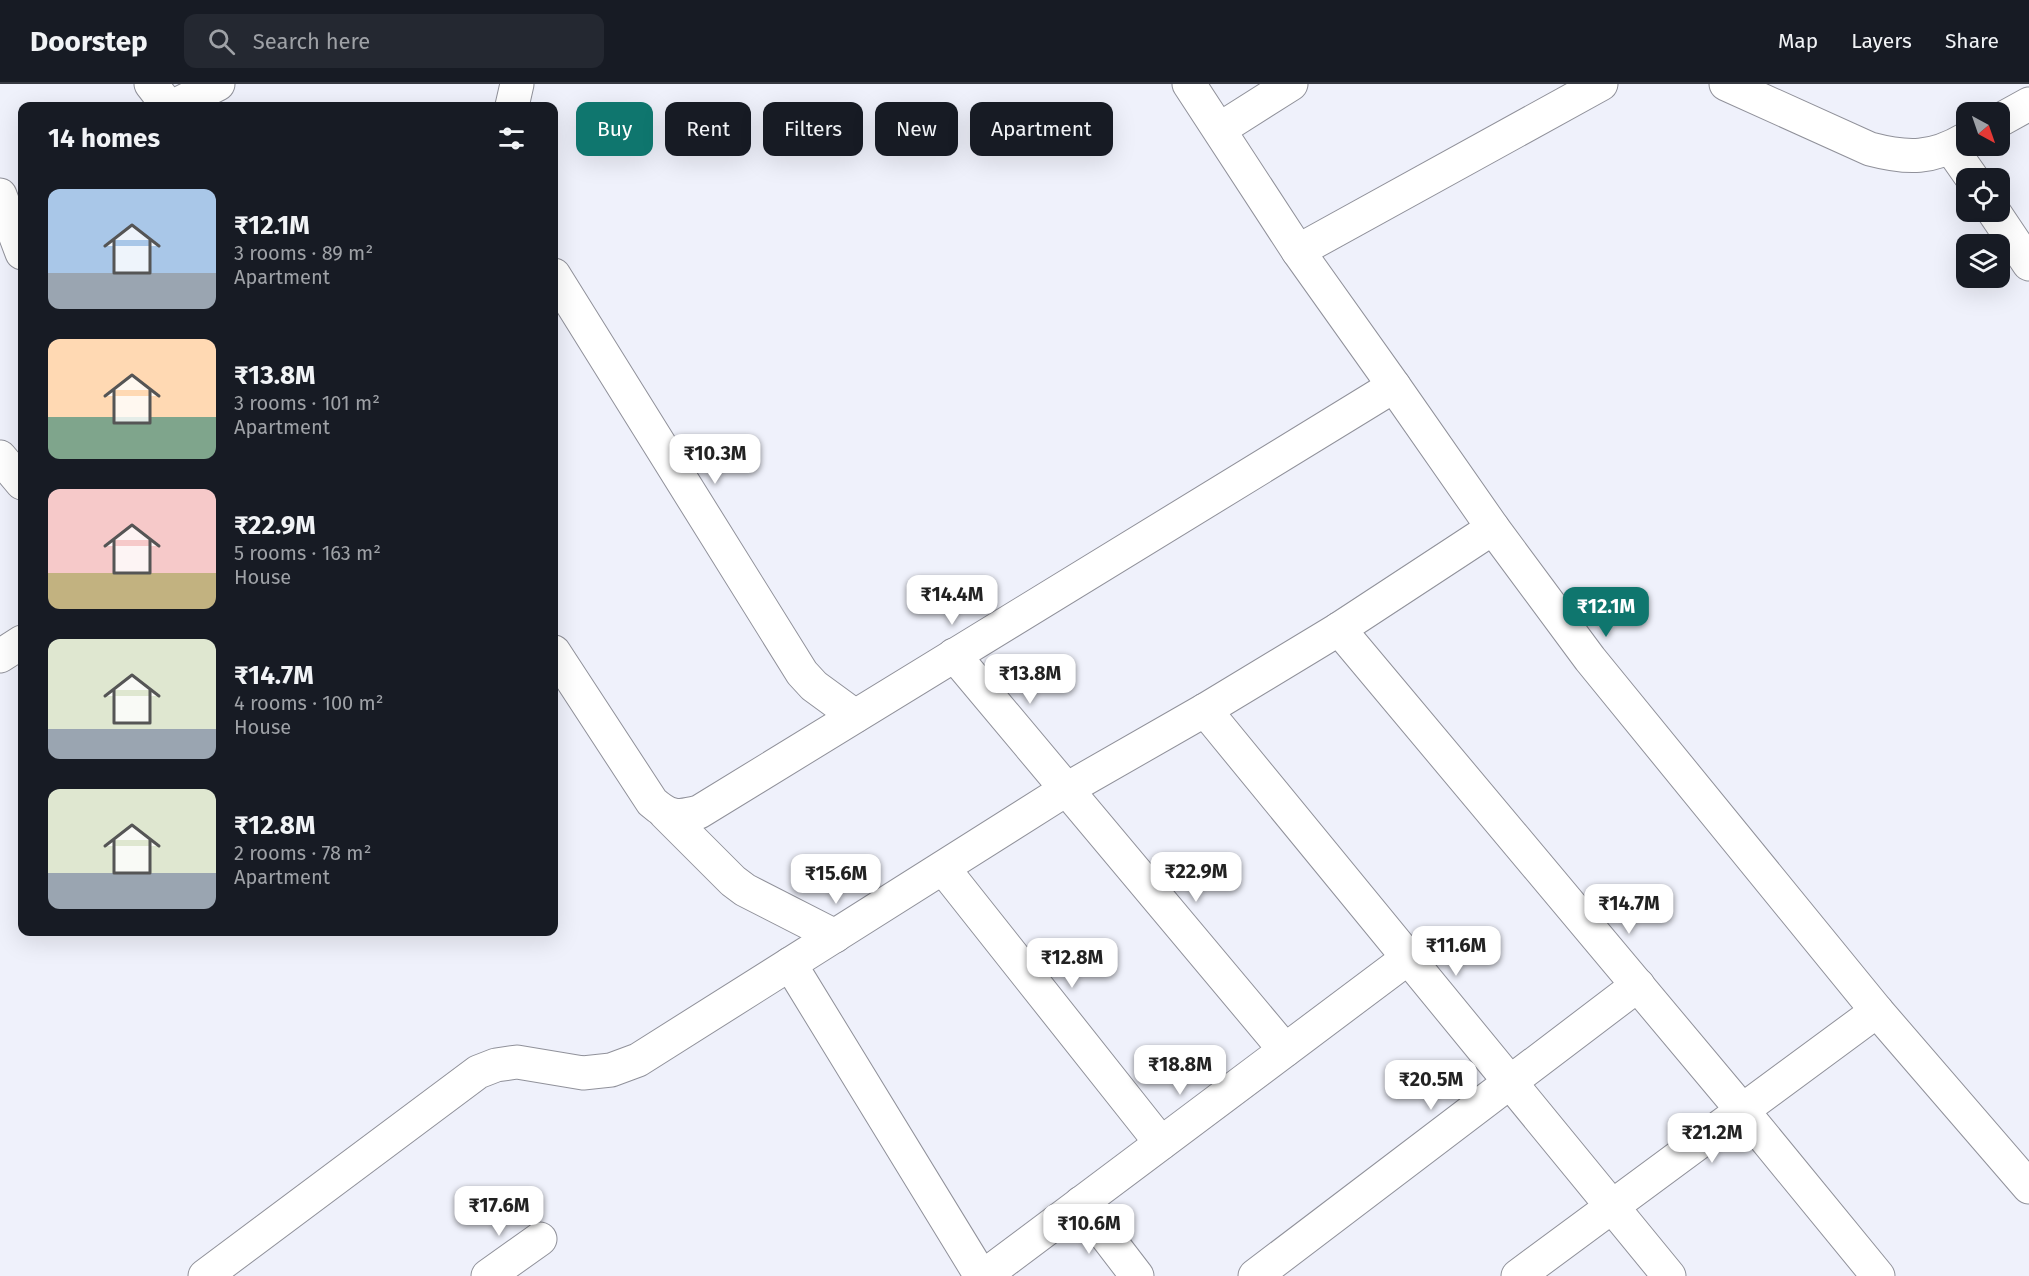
<!DOCTYPE html>
<meta charset="utf-8">
<style>
:root{--surface:#171b24;--page:#242831;--text:#f1f3f6;--muted:#9ea1a6;--line:#363941;--accent:#0f766e}
body{margin:0;font-family:"Fira Sans",sans-serif;background:var(--page);color:var(--text);height:100vh;display:flex;flex-direction:column;font-size:22px;white-space:nowrap}
*{box-sizing:border-box;margin:0}
p{font-size:20px;color:var(--muted)}
.icon{flex:none;width:33px;height:33px;fill:none;stroke:currentColor;stroke-width:2;stroke-linecap:round;stroke-linejoin:round}
.map{position:relative;flex:1;overflow:hidden}
.drawer{position:absolute;left:18px;top:18px;width:540px;height:834px;display:flex;flex-direction:column;background:var(--surface);border-radius:12px;box-shadow:0 6px 24px #0002}
.drawer>*{flex:none}
.banner{position:absolute;left:576px;top:18px;width:570px;height:54px;display:flex;gap:12px}
.needle{width:39px;rotate:140deg}
.tools{position:absolute;left:1956px;top:18px;display:grid;gap:12px}
.tools a{display:grid;place-items:center;width:54px;height:54px;border-radius:12px;background:var(--surface);box-shadow:0 6px 24px #0002;font-size:30px}
.price{position:absolute;translate:-50% -51px;padding:0 14px;border-radius:12px;background:#fff;color:#222;font-size:20px;line-height:39px;filter:drop-shadow(0 2px 3px #0008)}
.price::after{content:'';position:absolute;left:50%;top:36px;width:18px;height:14px;margin-left:-9px;background:inherit;clip-path:polygon(0 0,100% 0,50% 100%)}
.price.selected{background:var(--accent);color:#fff}
ul{padding:0;list-style:none}
li{display:flex;align-items:center;gap:18px;height:150px;padding:0 30px}
li span{display:grid;place-items:center;flex:none;width:168px;height:120px;border-radius:12px;color:#555}
li>.icon{margin-inline-start:auto}
span .icon{width:72px;height:72px;fill:#fffc;stroke-width:1}
li b{font-size:26px}
h2{display:flex;justify-content:space-between;align-items:center;height:72px;padding:0 30px;font-size:26px}
.chip{padding:0 21px;border-radius:12px;background:var(--surface);box-shadow:0 6px 24px #0002;font-size:21px;line-height:54px}
.chip.selected{background:var(--accent);color:#fff}
header{display:flex;align-items:center;gap:36px;box-sizing:border-box;height:84px;padding:0 30px;background:var(--surface);border-bottom:2px solid var(--line)}
header strong{font-size:28px}
nav{display:flex;gap:33px;margin-inline-start:auto;font-size:21px}
.search{width:420px;height:54px;background:var(--page);display:flex;align-items:center;gap:15px;box-sizing:border-box;padding:0 21px;border-radius:12px;color:var(--muted);font-size:22px}
.map>svg:first-child{display:block}
</style>
<header>
<strong>Doorstep</strong>
<div class="search"><svg class="icon" aria-label="search" viewBox="0 0 24 24"><circle cx="10" cy="10" r="6"/><path d="M15 15l6 6"/></svg>Search here</div>
<nav><a>Map</a><a>Layers</a><a>Share</a></nav>
</header>
<div class="map">
<svg width="2029" height="1192" viewBox="0 0 2029 1192">
<rect width="100%" height="100%" fill="#eff1fb"/>
<g fill="none" stroke-linecap="round" stroke-linejoin="round">
<g stroke="#90919a" stroke-width="35">
<g id="minor">
<path d="M151,0L168,22"/>
<path d="M1189,0L1298,167L1394,302L1493,444L1590,575L1877,927L2029,1103"/>
<path d="M1726,0L1870,65C1908,75 1932,75 1966,55"/>
<path d="M174,22L218,0"/>
<path d="M512,22L517,0"/>
<path d="M2000,36L2029,20"/>
<path d="M1220,45L1291,0"/>
<path d="M1951,64L1972,94"/>
<path d="M0,111L22,169"/>
<path d="M1994,128L2029,180"/>
<path d="M1298,167L1601,0"/>
<path d="M554,191L802,589L814,602L855,632"/>
<path d="M0,373L22,399"/>
<path d="M1339,545L1742,1026L1878,1192"/>
<path d="M554,568L652,718C669,733 677,734 699,728L1394,302"/>
<path d="M954,571L1285,966"/>
<path d="M0,572L22,558"/>
<path d="M1205,626L1669,1192"/>
<path d="M665,729L733,797L745,806L835,852"/>
<path d="M943,784L1161,1059"/>
<path d="M790,880L981,1192"/>
<path d="M1081,1119L1137,1192"/>
<path d="M205,1192L478,988L496,981L517,978L583,989L611,986L638,976L1067,705L1205,626L1339,545L1493,444"/>
<path d="M488,1192L540,1155"/>
<path d="M984,1192L1408,874"/>
<path d="M1255,1192L1638,901"/>
<path d="M1518,1192L1877,927"/>
</g>
</g>
<use href="#minor" stroke="#fff" stroke-width="33"/>
</g>
</svg>
<div class="tools">
<a><svg class="needle" viewBox="-14 -14 28 28"><path d="M0-13l5 13h-10z" fill="#e53935"/><path d="M0 13l5-13h-10z" fill="#9ea1a6"/></svg></a>
<a><svg class="icon" aria-label="locate" viewBox="0 0 24 24"><circle cx="12" cy="12" r="6"/><path d="M12 2v4M12 18v4M2 12h4M18 12h4"/></svg></a>
<a><svg class="icon" aria-label="layers" viewBox="0 0 24 24"><path d="M12 4l9 5-9 5-9-5zM3 14l9 5 9-5"/></svg></a>
</div>
<b class="price" style="left:715px;top:401px">₹10.3M</b>
<b class="price" style="left:952px;top:542px">₹14.4M</b>
<b class="price selected" style="left:1606px;top:554px">₹12.1M</b>
<b class="price" style="left:1030px;top:621px">₹13.8M</b>
<b class="price" style="left:1196px;top:819px">₹22.9M</b>
<b class="price" style="left:836px;top:821px">₹15.6M</b>
<b class="price" style="left:1629px;top:851px">₹14.7M</b>
<b class="price" style="left:1456px;top:893px">₹11.6M</b>
<b class="price" style="left:1072px;top:905px">₹12.8M</b>
<b class="price" style="left:1180px;top:1012px">₹18.8M</b>
<b class="price" style="left:1431px;top:1027px">₹20.5M</b>
<b class="price" style="left:1712px;top:1080px">₹21.2M</b>
<b class="price" style="left:499px;top:1153px">₹17.6M</b>
<b class="price" style="left:1089px;top:1171px">₹10.6M</b>
<div class="banner">
<a class="chip selected">Buy</a>
<a class="chip">Rent</a>
<a class="chip">Filters</a>
<a class="chip">New</a>
<a class="chip">Apartment</a>
</div>
<section class="drawer">
<h2>14 homes<svg class="icon" aria-label="filters" viewBox="0 0 24 24"><path d="M4 7h16M4 17h16"/><circle cx="9" cy="7" r="2"/><circle cx="15" cy="17" r="2"/></svg></h2>
<ul>
<li><span style="background:linear-gradient(#a9c7e8 70%,#9aa5b1 0)"><svg class="icon" aria-label="home" viewBox="0 0 24 24"><path d="M3 11l9-7 9 7M6 9v11h12V9"/></svg></span><div><b>₹12.1M</b><p>3 rooms · 89 m²</p><p>Apartment</p></div></li>
<li><span style="background:linear-gradient(#ffd9b3 65%,#7fa58c 0)"><svg class="icon" aria-label="home" viewBox="0 0 24 24"><path d="M3 11l9-7 9 7M6 9v11h12V9"/></svg></span><div><b>₹13.8M</b><p>3 rooms · 101 m²</p><p>Apartment</p></div></li>
<li><span style="background:linear-gradient(#f6c9c9 70%,#c2b280 0)"><svg class="icon" aria-label="home" viewBox="0 0 24 24"><path d="M3 11l9-7 9 7M6 9v11h12V9"/></svg></span><div><b>₹22.9M</b><p>5 rooms · 163 m²</p><p>House</p></div></li>
<li><span style="background:linear-gradient(#dfe7d0 75%,#9aa5b1 0)"><svg class="icon" aria-label="home" viewBox="0 0 24 24"><path d="M3 11l9-7 9 7M6 9v11h12V9"/></svg></span><div><b>₹14.7M</b><p>4 rooms · 100 m²</p><p>House</p></div></li>
<li><span style="background:linear-gradient(#dfe7d0 70%,#9aa5b1 0)"><svg class="icon" aria-label="home" viewBox="0 0 24 24"><path d="M3 11l9-7 9 7M6 9v11h12V9"/></svg></span><div><b>₹12.8M</b><p>2 rooms · 78 m²</p><p>Apartment</p></div></li>
</ul>
</section>
</div>
